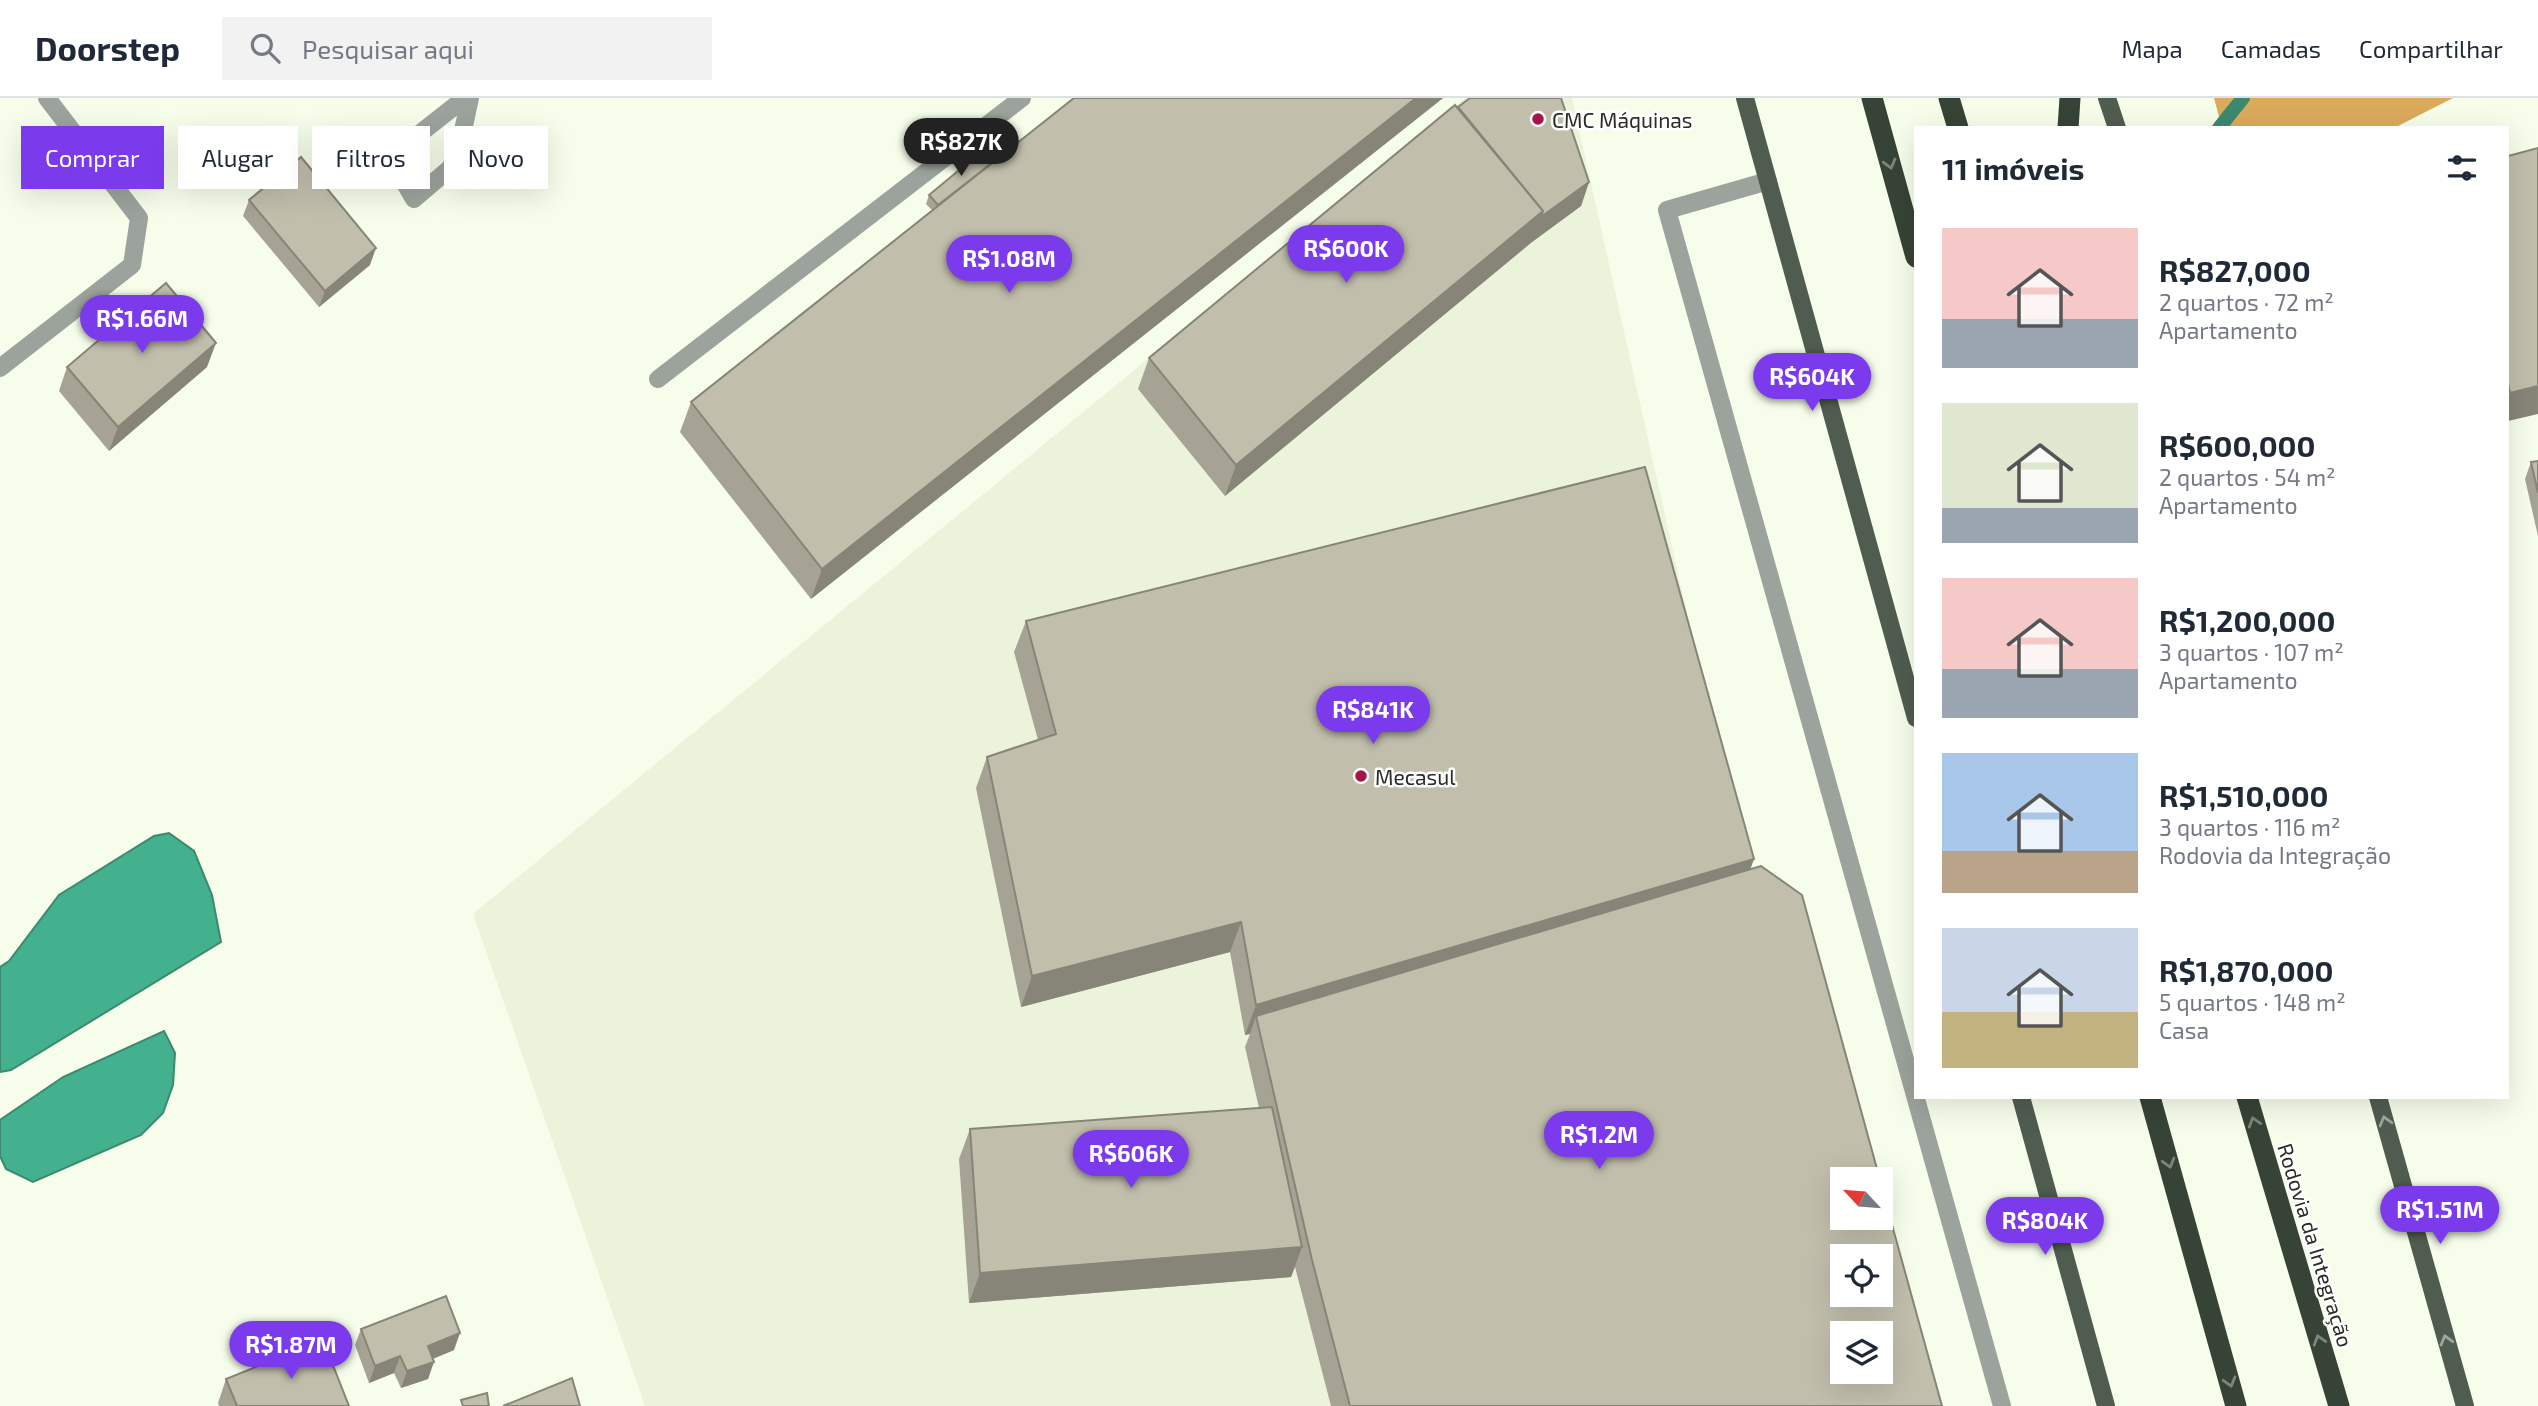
<!DOCTYPE html>
<html lang="pt">
<meta charset="utf-8">
<style>
:root{--surface:#fff;--page:#f2f2f3;--text:#1f2937;--muted:#747a83;--line:#e0e1e3;--accent:#7c3aed}
body{margin:0;font-family:"Exo 2",sans-serif;background:var(--page);color:var(--text);height:100vh;display:flex;flex-direction:column;font-size:26px;white-space:nowrap}
*{box-sizing:border-box;margin:0}
p{font-size:23px;color:var(--muted)}
.icon{flex:none;width:38px;height:38px;fill:none;stroke:currentColor;stroke-width:2;stroke-linecap:round;stroke-linejoin:round}
.map{position:relative;flex:1;overflow:hidden}
.drawer{position:absolute;left:1914px;top:28px;width:595px;height:973px;display:flex;flex-direction:column;background:var(--surface);border-radius:0px;box-shadow:0 7px 28px #0002}
.drawer>*{flex:none}
.top-card{position:absolute;left:21px;top:28px;width:665px;height:63px;display:flex;gap:14px}
.needle{width:46px;rotate:296deg}
.tools{position:absolute;left:1830px;top:1069px;display:grid;gap:14px}
.tools a{display:grid;place-items:center;width:63px;height:63px;border-radius:0px;background:var(--surface);box-shadow:0 7px 28px #0002;font-size:35px}
.price{position:absolute;translate:-50% -60px;padding:0 16px;border-radius:24px;background:var(--accent);color:#fff;font-size:23px;line-height:46px;filter:drop-shadow(0 2px 4px #0008)}
.price::after{content:'';position:absolute;left:50%;top:42px;width:21px;height:16px;margin-left:-10px;background:inherit;clip-path:polygon(0 0,100% 0,50% 100%)}
.price.selected{background:#222;color:#fff}
ul{padding:0;list-style:none}
li{display:flex;align-items:center;gap:21px;height:175px;padding:0 28px}
li span{display:grid;place-items:center;flex:none;width:196px;height:140px;border-radius:0px;color:#555}
li>.icon{margin-inline-start:auto}
span .icon{width:84px;height:84px;fill:#fffc;stroke-width:1}
li b{font-size:30px}
h2{display:flex;justify-content:space-between;align-items:center;height:84px;padding:0 28px;font-size:30px}
.tag{padding:0 24px;border-radius:0px;background:var(--surface);box-shadow:0 7px 28px #0002;font-size:24px;line-height:63px}
.tag.selected{background:var(--accent);color:#fff}
header{display:flex;align-items:center;gap:42px;box-sizing:border-box;height:98px;padding:0 35px;background:var(--surface);border-bottom:2px solid var(--line)}
header strong{font-size:33px}
nav{display:flex;gap:38px;margin-inline-start:auto;font-size:24px}
.search{width:490px;height:63px;background:var(--page);display:flex;align-items:center;gap:18px;box-sizing:border-box;padding:0 24px;border-radius:0px;color:var(--muted);font-size:26px}
.map>svg:first-child{display:block}
</style>
<header>
<strong>Doorstep</strong>
<div class="search"><svg class="icon" aria-label="search" viewBox="0 0 24 24"><circle cx="10" cy="10" r="6"/><path d="M15 15l6 6"/></svg>Pesquisar aqui</div>
<nav><a>Mapa</a><a>Camadas</a><a>Compartilhar</a></nav>
</header>
<div class="map">
<svg width="2538" height="1308" viewBox="0 0 2538 1308">
<rect width="100%" height="100%" fill="#f6fdea"/>
<path fill="#ebf4da" fill-rule="evenodd" d="M1465,0H1572L1750,798L1843,1082V1120H1871L1922,1308H645L473,816ZM1843,1158H1881V1197H1843ZM1843,1236H1881V1274H1843Z"/>
<path fill="#dcaa5b" d="M2214,0H2453L2394,30H2222Z"/>
<g fill="#43b18e" stroke="#3c896e" stroke-width="2">
<path d="M169,735L194,753L212,797L221,844L11,972L0,974V869L9,863L59,797L154,738Z"/>
<path d="M164,933L175,955L173,987L163,1015L141,1037L33,1084L6,1071L0,1058V1022L63,979Z"/>
</g>
<g fill="none" stroke-linecap="round" stroke-linejoin="round">
<path stroke="#3c896e" stroke-width="14" d="M2219,30L2243,0"/>
<g stroke="#9ca39c" stroke-width="18">
<path d="M465,0L390,59L414,101L456,65L470,0"/>
<path d="M1768,83L1667,112L2002,1308"/>
<path d="M0,270L132,167L139,120L47,0"/>
<path d="M658,281L1022,0"/>
</g>
<g stroke="#515c51" stroke-width="18">
<path d="M1745,0L1916,620"/>
<path d="M2107,0L2117,30"/>
<path d="M2021,999L2106,1308"/>
<path d="M2378,999L2465,1308"/>
</g>
<g stroke="#374337" stroke-width="21">
<path d="M1872,0L1916,159"/>
<path d="M1949,0L1958,30"/>
<path d="M2068,30L2070,0"/>
<path d="M2150,999L2236,1308"/>
<path d="M2247,999L2339,1308"/>
</g>
</g>
<g fill="#a6a394">
<path d="M1074,0H1443L811,501L680,334L691,304L932,112L926,106L929,97L993,64Z"/>
<path d="M1458,9L1589,84L1581,108L1532,144L1225,398L1138,291L1149,260Z"/>
<path d="M249,102L370,167L319,209L243,118Z"/>
<path d="M67,269H207L109,353L59,293Z"/>
<path d="M2538,363V438L2525,381L2531,364Z"/>
<path d="M1026,523L1750,771L1942,1308H1331L1295,1169L1291,1179L969,1205L959,1061L970,1031L1259,1010L1245,949L1250,936L1245,937L1230,854L1021,909L976,690L987,659L1038,642L1014,554Z"/>
<path d="M361,1231L454,1252L433,1261L428,1281L401,1290L394,1275L369,1285L355,1247Z"/>
<path d="M226,1281L349,1308H219L218,1305Z"/>
</g>
<g fill="#878578">
<path d="M1416,0H1443L811,501L822,471Z"/>
<path d="M1589,84L1581,108L1532,144L1225,398L1236,367L1543,113Z"/>
<path d="M376,150L370,167L319,209L325,193Z"/>
<path d="M216,245L207,269L109,353L118,329Z"/>
<path d="M2538,288V316L2508,323V300L2510,295Z"/>
<path d="M1754,761L1743,792L1256,918L1250,936L1245,937L1256,907Z"/>
<path d="M1241,824L1230,854L1021,909L1032,878Z"/>
<path d="M1302,1149L1291,1179L969,1205L980,1175Z"/>
<path d="M460,1235L454,1252L422,1265L428,1248Z"/>
<path d="M400,1258L394,1275L369,1285L375,1268Z"/>
<path d="M434,1264L428,1281L401,1290L407,1273Z"/>
</g>
<g fill="#c1beac" stroke="#878578" stroke-width="2" fill-rule="evenodd">
<path d="M1074,0H1416L822,471L691,304Z"/>
<path d="M1470,0H1561L1589,84L1541,119L1543,113L1458,9Z"/>
<path d="M1455,7L1543,113L1236,367L1149,260Z"/>
<path d="M2538,50V288L2510,295L2508,286V58Z"/>
<path d="M982,53L993,64L938,107L929,97Z"/>
<path d="M301,59L376,150L325,193L249,102Z"/>
<path d="M166,185L216,245L118,329L67,269Z"/>
<path d="M2538,363V395L2531,364Z"/>
<path d="M1645,369L1754,761L1256,907L1241,824L1032,878L987,659L1056,636L1026,523Z"/>
<path d="M1761,768L1802,797L1880,1082H1843V1120H1881V1087L1942,1308H1350L1312,1162L1256,918ZM1843,1158H1881V1197H1843ZM1843,1236H1881V1274H1843Z"/>
<path d="M1272,1009L1302,1149L980,1175L970,1031Z"/>
<path d="M446,1198L460,1235L428,1248L434,1264L407,1273L400,1258L375,1268L361,1231Z"/>
<path d="M323,1242L349,1308H237L226,1281Z"/>
<path d="M572,1280L580,1308H503Z"/>
<path d="M487,1295L489,1308H463L461,1302Z"/>
</g>
<defs><path id="oneway-chevron" d="M-2-3.5L2.5 0L-2 3.5" fill="none" stroke-width="1.6" stroke-linecap="round" stroke-linejoin="round" transform="scale(1.75)"/></defs>
<g stroke="#7d857d">
<use href="#oneway-chevron" transform="translate(1890 66) rotate(75)"/>
<use href="#oneway-chevron" transform="translate(2254 1024) rotate(-107)"/>
<use href="#oneway-chevron" transform="translate(2169 1065) rotate(74)"/>
<use href="#oneway-chevron" transform="translate(2319 1242) rotate(-107)"/>
<use href="#oneway-chevron" transform="translate(2230 1284) rotate(74)"/>
</g>
<g stroke="#9fa59f">
<use href="#oneway-chevron" transform="translate(2385 1023) rotate(-106)"/>
<use href="#oneway-chevron" transform="translate(2446 1242) rotate(-106)"/>
</g>
<g fill="#a81348" stroke="#fff" stroke-width="2.5">
<circle cx="1538" cy="21" r="7"/>
<circle cx="1361" cy="678" r="7"/>
</g>
<g text-anchor="middle" dominant-baseline="central" stroke-width="5" stroke-linejoin="round" paint-order="stroke">
<g font-size="21" fill="#2a2c25" stroke="#fff" text-anchor="start">
<text x="1552" y="21">CMC Máquinas</text>
<text x="1375" y="678">Mecasul</text>
</g>
<g font-size="21" fill="#2a2c25" stroke="#fff">
<text transform="translate(2316 1147) rotate(73)">Rodovia da Integração</text>
</g>
</g>
</svg>
<div class="tools">
<a><svg class="needle" viewBox="-14 -14 28 28"><path d="M0-13l5 13h-10z" fill="#e53935"/><path d="M0 13l5-13h-10z" fill="#747a83"/></svg></a>
<a><svg class="icon" aria-label="locate" viewBox="0 0 24 24"><circle cx="12" cy="12" r="6"/><path d="M12 2v4M12 18v4M2 12h4M18 12h4"/></svg></a>
<a><svg class="icon" aria-label="layers" viewBox="0 0 24 24"><path d="M12 4l9 5-9 5-9-5zM3 14l9 5 9-5"/></svg></a>
</div>
<b class="price selected" style="left:961px;top:80px">R$827K</b>
<b class="price" style="left:1346px;top:187px">R$600K</b>
<b class="price" style="left:1009px;top:197px">R$1.08M</b>
<b class="price" style="left:142px;top:257px">R$1.66M</b>
<b class="price" style="left:1812px;top:315px">R$604K</b>
<b class="price" style="left:1373px;top:648px">R$841K</b>
<b class="price" style="left:1599px;top:1073px">R$1.2M</b>
<b class="price" style="left:1131px;top:1092px">R$606K</b>
<b class="price" style="left:2440px;top:1148px">R$1.51M</b>
<b class="price" style="left:2045px;top:1159px">R$804K</b>
<b class="price" style="left:291px;top:1283px">R$1.87M</b>
<div class="top-card">
<a class="tag selected">Comprar</a>
<a class="tag">Alugar</a>
<a class="tag">Filtros</a>
<a class="tag">Novo</a>
</div>
<section class="drawer">
<h2>11 imóveis<svg class="icon" aria-label="filters" viewBox="0 0 24 24"><path d="M4 7h16M4 17h16"/><circle cx="9" cy="7" r="2"/><circle cx="15" cy="17" r="2"/></svg></h2>
<ul>
<li><span style="background:linear-gradient(#f6c9c9 65%,#9aa5b1 0)"><svg class="icon" aria-label="home" viewBox="0 0 24 24"><path d="M3 11l9-7 9 7M6 9v11h12V9"/></svg></span><div><b>R$827,000</b><p>2 quartos · 72 m²</p><p>Apartamento</p></div></li>
<li><span style="background:linear-gradient(#dfe7d0 75%,#9aa5b1 0)"><svg class="icon" aria-label="home" viewBox="0 0 24 24"><path d="M3 11l9-7 9 7M6 9v11h12V9"/></svg></span><div><b>R$600,000</b><p>2 quartos · 54 m²</p><p>Apartamento</p></div></li>
<li><span style="background:linear-gradient(#f6c9c9 65%,#9aa5b1 0)"><svg class="icon" aria-label="home" viewBox="0 0 24 24"><path d="M3 11l9-7 9 7M6 9v11h12V9"/></svg></span><div><b>R$1,200,000</b><p>3 quartos · 107 m²</p><p>Apartamento</p></div></li>
<li><span style="background:linear-gradient(#a9c7e8 70%,#b9a48a 0)"><svg class="icon" aria-label="home" viewBox="0 0 24 24"><path d="M3 11l9-7 9 7M6 9v11h12V9"/></svg></span><div><b>R$1,510,000</b><p>3 quartos · 116 m²</p><p>Rodovia da Integração</p></div></li>
<li><span style="background:linear-gradient(#c9d6e8 60%,#c2b280 0)"><svg class="icon" aria-label="home" viewBox="0 0 24 24"><path d="M3 11l9-7 9 7M6 9v11h12V9"/></svg></span><div><b>R$1,870,000</b><p>5 quartos · 148 m²</p><p>Casa</p></div></li>
</ul>
</section>
</div>
